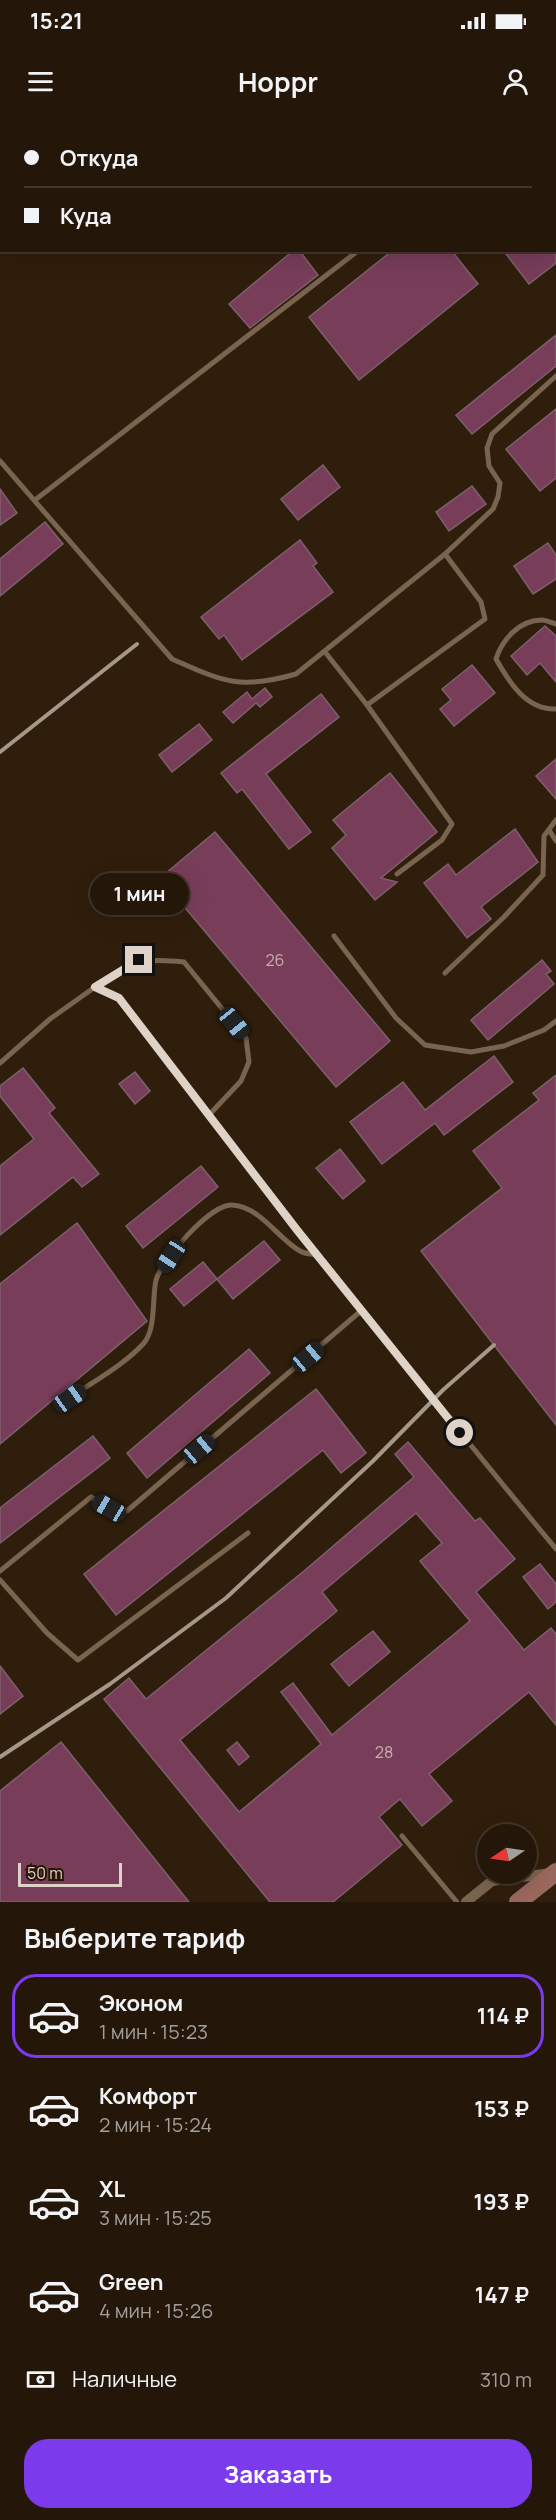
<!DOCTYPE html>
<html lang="ru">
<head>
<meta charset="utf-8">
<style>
  body { margin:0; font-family:Manrope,sans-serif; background:#302317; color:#f1f3f6; height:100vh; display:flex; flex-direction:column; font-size:22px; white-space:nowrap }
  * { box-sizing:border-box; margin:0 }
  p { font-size:20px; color:#a39f9c }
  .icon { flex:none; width:33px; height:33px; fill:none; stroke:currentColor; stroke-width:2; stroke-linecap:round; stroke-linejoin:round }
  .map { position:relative; height:1782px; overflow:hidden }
  .details { display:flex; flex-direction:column; background:#241609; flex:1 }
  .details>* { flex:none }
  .guide { position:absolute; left:0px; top:0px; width:556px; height:132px; box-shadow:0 6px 24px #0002,0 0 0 2px #41352a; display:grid; align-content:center; height:132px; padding:0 24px; background:#241609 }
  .needle { width:39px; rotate:257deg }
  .fabs { position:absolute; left:477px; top:1704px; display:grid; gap:12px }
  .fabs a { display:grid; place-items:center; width:60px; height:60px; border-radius:50%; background:#241609; box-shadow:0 6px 24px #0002,0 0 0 2px #41352a; font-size:30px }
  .scale { position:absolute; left:18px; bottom:15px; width:104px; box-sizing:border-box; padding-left:6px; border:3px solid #dfd3c7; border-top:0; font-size:16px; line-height:21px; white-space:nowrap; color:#dfd3c7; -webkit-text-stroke:4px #261503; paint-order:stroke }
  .end { position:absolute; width:27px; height:27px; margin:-14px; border:8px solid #dfd3c7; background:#111; box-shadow:0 0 0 3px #111 }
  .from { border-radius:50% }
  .bubble { position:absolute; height:42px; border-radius:21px; background:#241609; box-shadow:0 6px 24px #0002,0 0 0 2px #41352a; font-size:20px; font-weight:700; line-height:42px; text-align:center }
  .car { position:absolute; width:18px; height:36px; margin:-18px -9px; border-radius:8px; box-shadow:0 0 4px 2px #0007; background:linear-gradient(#222 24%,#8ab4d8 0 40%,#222 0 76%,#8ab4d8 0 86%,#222 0) }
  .guide b { display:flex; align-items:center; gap:21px; height:57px; font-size:22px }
  .guide b+b { border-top:2px solid #41352a }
  .guide i { width:15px; height:15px; background:#f1f3f6 }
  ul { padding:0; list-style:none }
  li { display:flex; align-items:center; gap:18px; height:84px; margin:0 12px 9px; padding:0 12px; border:3px solid transparent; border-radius:24px }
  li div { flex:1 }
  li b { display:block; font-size:22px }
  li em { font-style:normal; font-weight:700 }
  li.current { border-color:#7c3aed }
  li>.icon { width:54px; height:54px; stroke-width:1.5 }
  h2 { padding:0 24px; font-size:27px; line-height:72px }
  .pay { display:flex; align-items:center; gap:15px; height:66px; padding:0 24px; font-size:22px }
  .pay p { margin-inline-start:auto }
  .cta { display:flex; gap:12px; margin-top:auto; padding:12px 24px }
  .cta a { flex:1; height:69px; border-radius:24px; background:#7c3aed; color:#fff; font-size:24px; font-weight:700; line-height:69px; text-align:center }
  .status { display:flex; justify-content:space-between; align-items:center; height:42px; padding:0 30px; background:#241609; direction:ltr }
  .status svg { height:16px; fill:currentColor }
  header { display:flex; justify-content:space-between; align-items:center; height:78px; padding:0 24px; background:#241609; font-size:27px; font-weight:700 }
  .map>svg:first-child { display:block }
  .building { fill:#783d59; stroke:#7d606c; stroke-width:1.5; fill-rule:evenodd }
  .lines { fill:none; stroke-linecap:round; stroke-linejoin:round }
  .lane { stroke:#79644f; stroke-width:5 }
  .street { stroke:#79644f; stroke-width:10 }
  .primary { stroke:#9b685d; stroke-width:18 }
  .rail { stroke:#a59789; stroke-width:4 }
  .route { stroke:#dfd3c7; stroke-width:8 }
  .labels { text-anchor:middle; stroke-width:6; stroke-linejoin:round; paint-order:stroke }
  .number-label { font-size:16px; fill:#c5aeac }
</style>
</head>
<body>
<div class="status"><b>15:21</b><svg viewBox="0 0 49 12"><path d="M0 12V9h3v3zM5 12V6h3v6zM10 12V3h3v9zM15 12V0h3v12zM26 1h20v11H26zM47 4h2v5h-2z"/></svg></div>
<header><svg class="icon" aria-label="menu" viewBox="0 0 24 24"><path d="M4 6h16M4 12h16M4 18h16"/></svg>Hoppr<svg class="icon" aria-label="person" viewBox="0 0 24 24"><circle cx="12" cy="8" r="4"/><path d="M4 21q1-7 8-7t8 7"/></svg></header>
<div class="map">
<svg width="556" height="1782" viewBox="0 0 556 1782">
  <rect width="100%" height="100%" fill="#301e0c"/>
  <g class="building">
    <polygon points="294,130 299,130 318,155 250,208 229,184"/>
    <polygon points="393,130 451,130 478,164 359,260 309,197"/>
    <polygon points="503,130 556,130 556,143 529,164"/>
    <polygon points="556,215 556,246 472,314 456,295"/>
    <polygon points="556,289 556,358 540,371 506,329"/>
    <polygon points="323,345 340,367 298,400 281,379"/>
    <polygon points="472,366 486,384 449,411 436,392"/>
    <polygon points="0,369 17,393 0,405"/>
    <polygon points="45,402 63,424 0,476 0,439"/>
    <polygon points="300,420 317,443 313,446 333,472 242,540 224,515 219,519 201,497"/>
    <polygon points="548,423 556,435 556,459 533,474 514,446"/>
    <polygon points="545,506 556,516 556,562 540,543 527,555 511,536"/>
    <polygon points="472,545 495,573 454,606 440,589 451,580 442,569"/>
    <polygon points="265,568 272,577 260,587 256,583 233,603 223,592 247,572 252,579"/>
    <polygon points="321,574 339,597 266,654 311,712 289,729 242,669 237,673 221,653"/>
    <polygon points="199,604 212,620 172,652 159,635"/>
    <polygon points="556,639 556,679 536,656"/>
    <polygon points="390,653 437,712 381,758 397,762 375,780 332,728 346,715 333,700"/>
    <polygon points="515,709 538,742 481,787 491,799 467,818 424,763 448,744 456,755"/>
    <polygon points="215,712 390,921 336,967 160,758"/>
    <polygon points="542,840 551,851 546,854 554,864 488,920 471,900"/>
    <polygon points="494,936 513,962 444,1015 435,1003 382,1044 350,1002 403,962 425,990"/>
    <polygon points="23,948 55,988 49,993 99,1054 82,1067 73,1057 0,1115 0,1046 34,1019 0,976 0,966"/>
    <polygon points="135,952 150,971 135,984 119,964"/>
    <polygon points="556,955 556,1305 421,1131 502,1068 473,1031 539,980 533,973"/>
    <polygon points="340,1029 365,1061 343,1079 316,1048"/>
    <polygon points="201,1046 218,1067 143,1128 126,1106"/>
    <polygon points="77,1103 147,1201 0,1324 0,1164"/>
    <polygon points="264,1121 280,1140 233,1179 217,1159"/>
    <polygon points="203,1142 217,1159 184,1186 170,1169"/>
    <polygon points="249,1229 270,1253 147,1358 127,1333"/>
    <polygon points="316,1269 366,1333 341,1353 323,1330 116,1495 84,1454"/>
    <polygon points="93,1316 110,1338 0,1423 0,1388"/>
    <path d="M408,1322l67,79 5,-3 35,41 -39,33 48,58 27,-22 5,6v91l-27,-33 -100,82 23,27 -30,25 -22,-27 -21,18 23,28 -69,57h-63l-166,-203 25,-21 17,21 158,-128 110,-94 -19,-23zM416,1393l26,30 -22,18 50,60 -138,114 -39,-52 -12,9 40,52 -82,68 -59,-72 157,-129 -15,-19z"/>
    <polygon points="540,1444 556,1464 556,1482 548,1489 523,1457"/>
    <polygon points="373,1511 390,1532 349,1566 331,1544"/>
    <polygon points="0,1546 23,1576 0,1594"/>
    <polygon points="61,1622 189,1782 0,1782 0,1671"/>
    <polygon points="237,1622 249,1637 239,1645 227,1630"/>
  </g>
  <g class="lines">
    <g class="lane">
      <polyline points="156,0 157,2"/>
      <polyline points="271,0 272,2"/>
      <polyline points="555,31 556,30"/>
      <path d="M0,341l172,198c52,23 68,31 124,15l149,-120 48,-45 5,-12 2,-14 -11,-17 -2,-18 5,-14 64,-58"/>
      <polyline points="35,380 359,130"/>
      <path d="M556,504c-4,-1 -10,-4 -14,-4 -23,0 -40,20 -46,39 13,23 30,51 60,50"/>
      <polyline points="325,532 367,585 452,704 442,720 397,754"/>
      <polyline points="367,585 485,499 481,482 445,434"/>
      <polyline points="549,710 556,721"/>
      <polyline points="334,816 396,898 425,925 471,932 504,926 544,910 556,901"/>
      <polyline points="445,853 504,797 543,755 544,716 556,700"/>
      <path d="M95,867c38,-25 43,-30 89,-25l62,76 3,24 -8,19 -32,34"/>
      <path d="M0,943l50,-44 45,-32 24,10c142,187 287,371 437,552"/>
      <path d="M70,1278c24,-17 54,-33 74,-55 12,-14 8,-45 12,-63 6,-20 54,-76 76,-75 29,2 45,33 68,46 5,3 12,3 18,4"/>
      <polyline points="0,1451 91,1377 109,1388 127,1391 362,1190"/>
      <polyline points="0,1460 47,1513 78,1540 248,1413"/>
      <polyline points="402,1716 457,1782"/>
    </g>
    <polyline class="street" points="466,1782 492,1761 551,1753"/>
    <polyline class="primary" points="518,1782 556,1752"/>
    <g class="rail">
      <polyline points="0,632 137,524"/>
      <polyline points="0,1637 110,1564 226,1478 373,1341 443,1270 494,1225"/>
    </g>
  </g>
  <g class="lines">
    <polyline class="route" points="139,840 95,867 119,878 297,1110 460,1313"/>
  </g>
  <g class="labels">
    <g class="number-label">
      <text x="275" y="846">26</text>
      <text x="384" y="1638">28</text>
    </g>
  </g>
</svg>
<div class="fabs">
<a><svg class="needle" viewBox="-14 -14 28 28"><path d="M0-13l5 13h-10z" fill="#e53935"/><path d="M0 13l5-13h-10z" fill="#a39f9c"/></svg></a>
</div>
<div class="scale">50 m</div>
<i class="end from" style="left:460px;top:1313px"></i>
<i class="end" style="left:139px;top:840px"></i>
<div class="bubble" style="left:90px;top:753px;width:99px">1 мин</div>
<i class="car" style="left:234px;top:903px;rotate:141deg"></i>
<i class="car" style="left:171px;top:1136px;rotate:213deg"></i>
<i class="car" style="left:308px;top:1237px;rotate:50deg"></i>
<i class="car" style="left:70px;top:1278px;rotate:55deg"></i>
<i class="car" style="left:199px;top:1329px;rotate:50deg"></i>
<i class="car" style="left:109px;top:1388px;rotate:300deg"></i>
<div class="guide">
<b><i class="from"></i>Откуда</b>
<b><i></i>Куда</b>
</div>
</div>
<section class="details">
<h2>Выберите тариф</h2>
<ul>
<li class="current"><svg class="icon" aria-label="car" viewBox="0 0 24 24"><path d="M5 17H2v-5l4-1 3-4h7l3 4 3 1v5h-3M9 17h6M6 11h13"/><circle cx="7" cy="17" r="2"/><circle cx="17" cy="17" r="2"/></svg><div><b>Эконом</b><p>1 мин · 15:23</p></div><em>114 ₽</em></li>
<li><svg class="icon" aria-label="car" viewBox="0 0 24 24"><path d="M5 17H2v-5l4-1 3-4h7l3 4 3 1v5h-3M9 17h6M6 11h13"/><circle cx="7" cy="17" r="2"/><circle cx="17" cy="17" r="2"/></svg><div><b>Комфорт</b><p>2 мин · 15:24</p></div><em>153 ₽</em></li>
<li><svg class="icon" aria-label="car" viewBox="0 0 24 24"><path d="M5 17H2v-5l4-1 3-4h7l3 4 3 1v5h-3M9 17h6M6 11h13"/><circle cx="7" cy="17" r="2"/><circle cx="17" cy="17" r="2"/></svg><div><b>XL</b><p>3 мин · 15:25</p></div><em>193 ₽</em></li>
<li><svg class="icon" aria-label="car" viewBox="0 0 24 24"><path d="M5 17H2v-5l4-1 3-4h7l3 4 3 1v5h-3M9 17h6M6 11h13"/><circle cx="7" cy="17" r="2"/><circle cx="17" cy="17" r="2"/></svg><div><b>Green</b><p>4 мин · 15:26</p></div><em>147 ₽</em></li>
</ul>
<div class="pay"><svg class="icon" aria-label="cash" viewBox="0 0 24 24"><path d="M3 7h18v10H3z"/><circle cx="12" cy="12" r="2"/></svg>Наличные<p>310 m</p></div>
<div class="cta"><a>Заказать</a></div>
</section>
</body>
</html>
